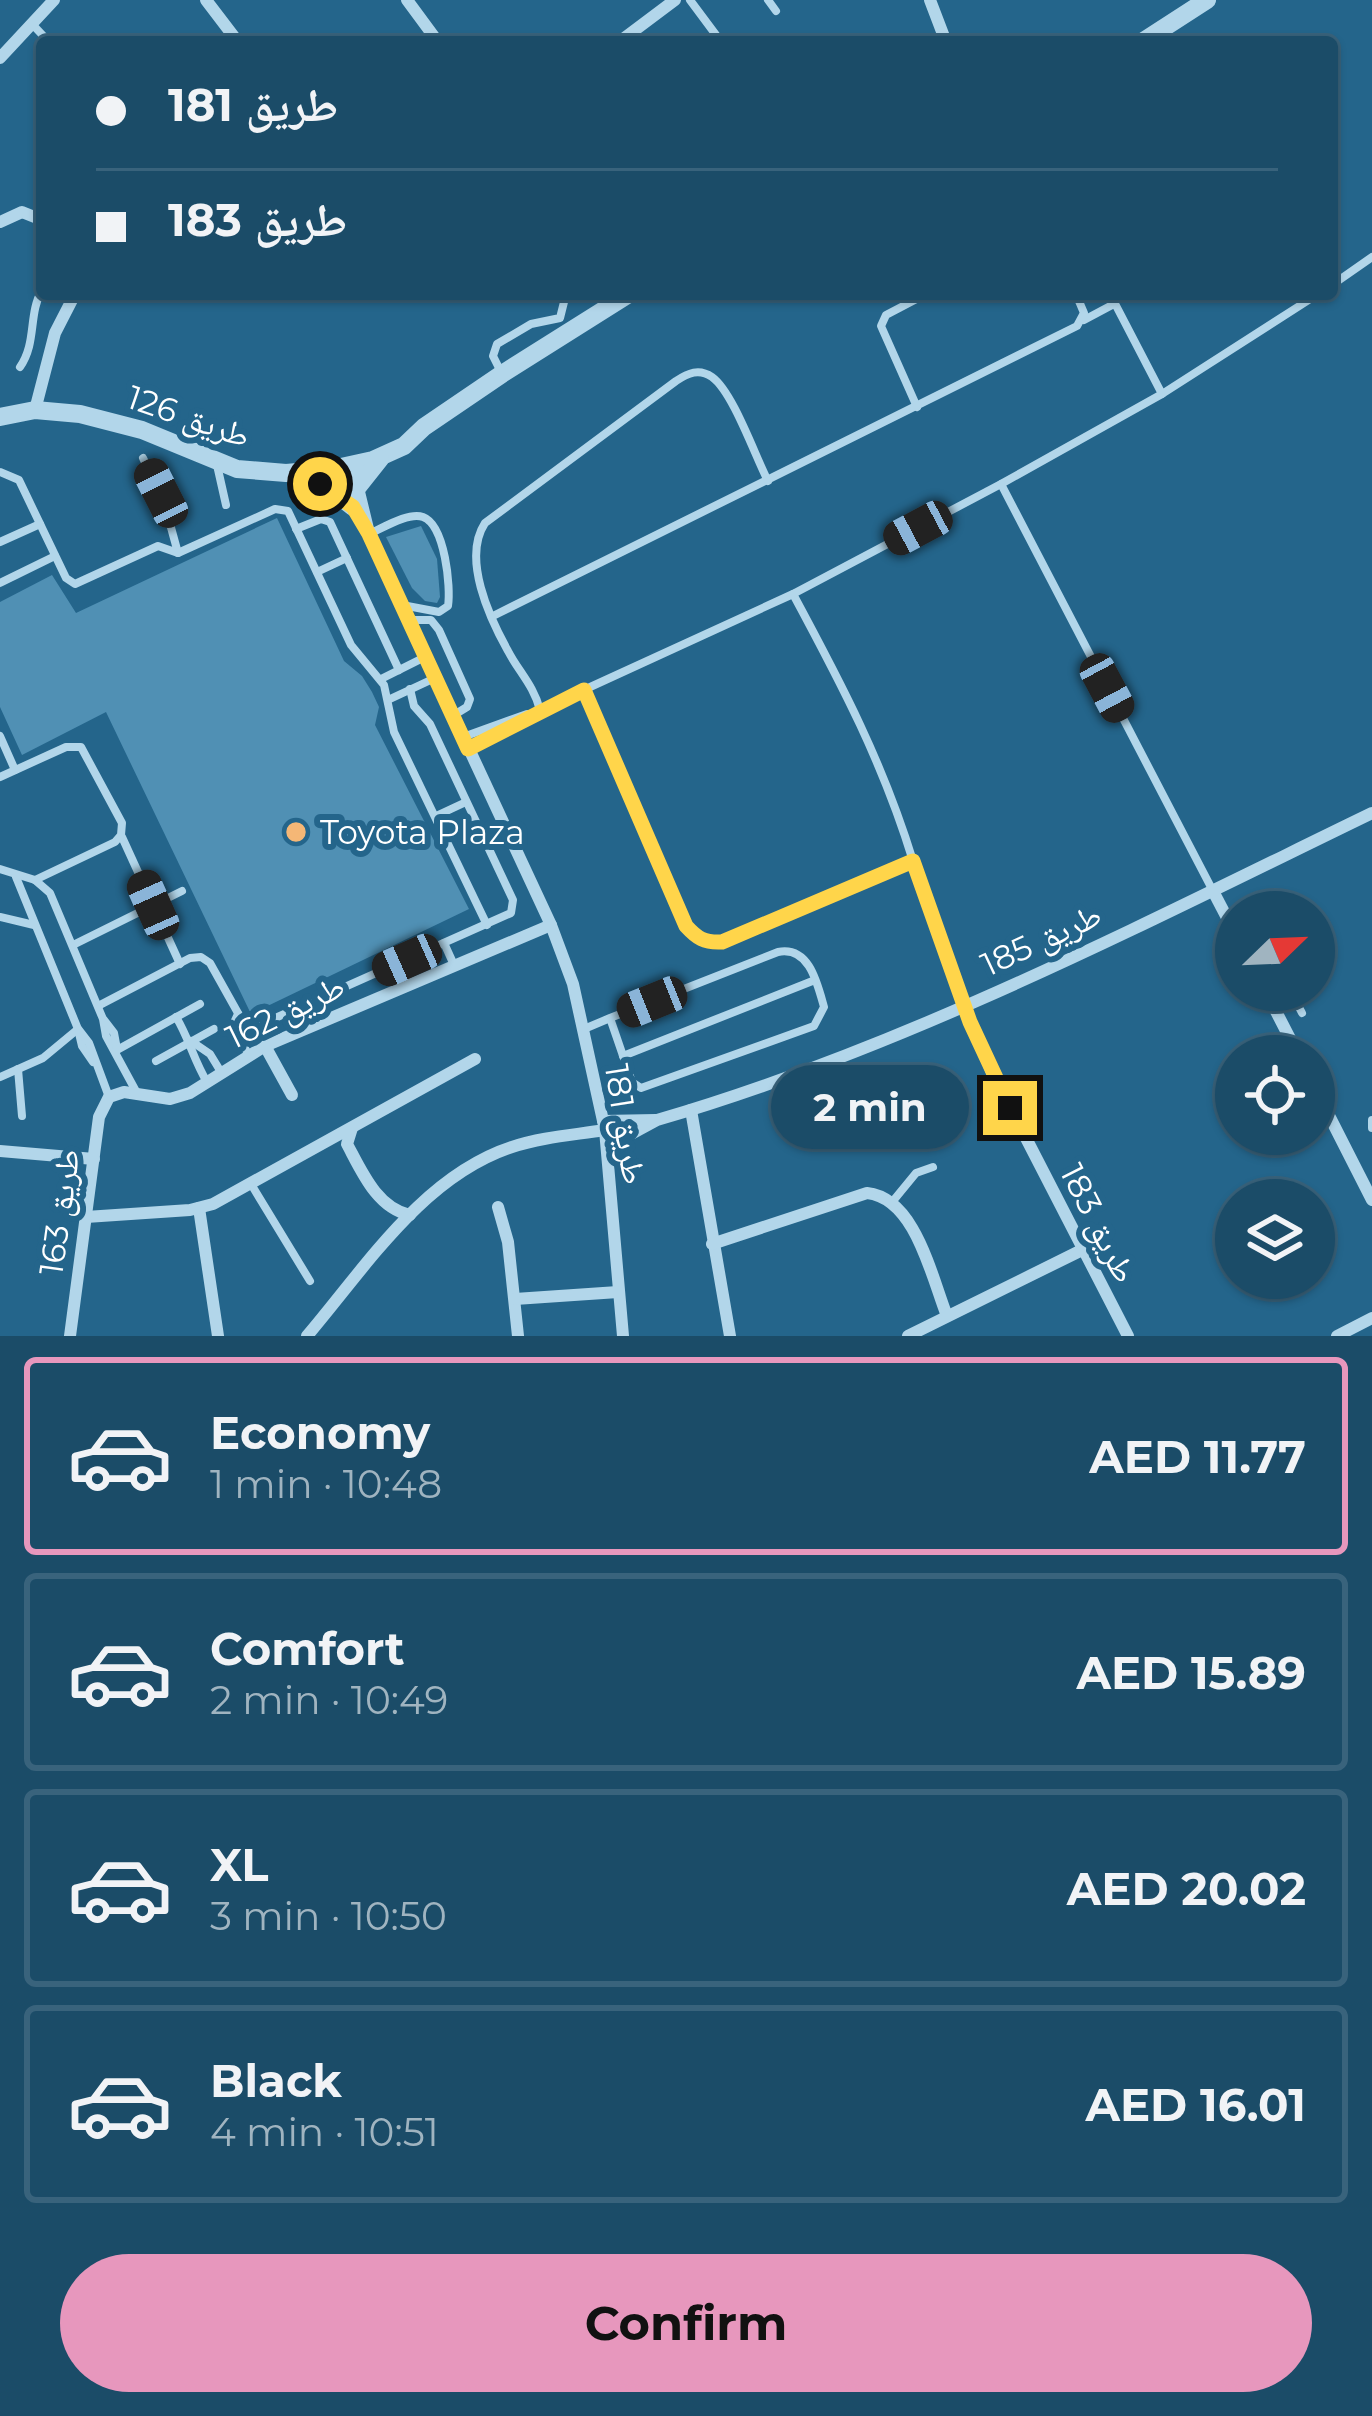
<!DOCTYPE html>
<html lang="en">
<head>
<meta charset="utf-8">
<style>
  body { margin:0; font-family:Montserrat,"Noto Naskh Arabic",sans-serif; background:#24536e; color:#f1f3f6; height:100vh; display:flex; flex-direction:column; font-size:45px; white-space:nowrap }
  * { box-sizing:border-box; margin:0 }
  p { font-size:39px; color:#a0b4c0 }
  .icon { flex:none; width:66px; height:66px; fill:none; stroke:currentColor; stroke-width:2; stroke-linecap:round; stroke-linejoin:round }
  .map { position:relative; height:1336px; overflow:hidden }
  .side { display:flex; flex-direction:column; background:#1b4c68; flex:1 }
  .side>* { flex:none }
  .hud { position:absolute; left:36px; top:36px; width:1302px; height:264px; border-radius:12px; box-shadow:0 3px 9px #0004,0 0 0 3px #39637c; display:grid; align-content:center; height:264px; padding:0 60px; background:#1b4c68 }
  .needle { width:78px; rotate:67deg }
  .buttons { position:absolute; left:1215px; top:891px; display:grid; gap:24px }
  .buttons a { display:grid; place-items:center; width:120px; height:120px; border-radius:50%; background:#1b4c68; box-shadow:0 3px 9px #0004,0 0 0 3px #39637c; font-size:60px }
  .end { position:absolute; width:54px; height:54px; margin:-27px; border:15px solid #ffd54a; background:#111; box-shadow:0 0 0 6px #111 }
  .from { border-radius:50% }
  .bubble { position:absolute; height:84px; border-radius:42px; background:#1b4c68; box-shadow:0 3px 9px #0004,0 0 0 3px #39637c; font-size:39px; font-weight:700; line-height:84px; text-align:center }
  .car { position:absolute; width:36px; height:72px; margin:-36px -18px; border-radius:15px; box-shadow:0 0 9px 3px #0007; background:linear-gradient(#222 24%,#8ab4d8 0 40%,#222 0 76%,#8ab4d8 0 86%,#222 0) }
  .hud b { display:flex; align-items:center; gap:42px; height:114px; font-size:45px }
  .hud b+b { border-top:3px solid #39637c }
  .hud i { width:30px; height:30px; background:#f1f3f6 }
  ul { padding:21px 0 0; list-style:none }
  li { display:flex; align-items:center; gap:36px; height:198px; margin:0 24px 18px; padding:0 36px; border:6px solid #39637c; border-radius:12px }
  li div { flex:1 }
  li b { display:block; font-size:45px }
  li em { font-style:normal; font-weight:700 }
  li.active { border-color:#e797bd }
  li>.icon { width:108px; height:108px; stroke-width:1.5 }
  .primary-button { display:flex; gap:24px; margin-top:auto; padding:24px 60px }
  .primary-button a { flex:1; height:138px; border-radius:72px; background:#e797bd; color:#111; font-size:48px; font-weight:700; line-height:138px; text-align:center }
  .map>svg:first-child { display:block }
  .building { fill:#5090b4 }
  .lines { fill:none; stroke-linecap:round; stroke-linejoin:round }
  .service { stroke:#b2d6ea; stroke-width:8 }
  .minor { stroke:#b2d6ea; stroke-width:12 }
  .tertiary { stroke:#b2d6ea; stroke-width:18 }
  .route { stroke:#ffd54a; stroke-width:15 }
  .poi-dot { fill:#f5b776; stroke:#24658b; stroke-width:4.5 }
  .labels { text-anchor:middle; stroke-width:12; stroke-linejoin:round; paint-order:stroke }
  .street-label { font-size:33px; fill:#fff; stroke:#24658b }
  .poi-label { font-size:33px; fill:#fff; stroke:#24658b; text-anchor:start }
</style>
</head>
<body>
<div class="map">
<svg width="1372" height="1336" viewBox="0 0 1372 1336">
  <rect width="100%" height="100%" fill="#24658b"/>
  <g class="building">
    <polygon points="277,518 344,661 362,676 372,692 379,707 375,725 469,909 251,1014 106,712 22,755 0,707 0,602 52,575 76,613"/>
    <polygon points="421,526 437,559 440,597 437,603 425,601 412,588 386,537"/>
  </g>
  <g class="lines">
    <g class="service">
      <polyline points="690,0 719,39"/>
      <polyline points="768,0 776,11"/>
      <polyline points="33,25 49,42"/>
      <polyline points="1332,285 1372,257"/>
      <polyline points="1110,294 1162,394"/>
      <polyline points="1084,320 1114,304"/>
      <path d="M20,367c17,-24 8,-53 22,-77"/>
      <polyline points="500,370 493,356 497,344 531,324 560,318 566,294"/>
      <polyline points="917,407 881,326 886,315 926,294"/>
      <polyline points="143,458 164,502 178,553"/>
      <polyline points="217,465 226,505"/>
      <polyline points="0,472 19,480 66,578 75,584 158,546 178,553 275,509 288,511 351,645 384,685 394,732 487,925"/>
      <polyline points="1001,484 1213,891"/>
      <polyline points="296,529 321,519 330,522 399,670"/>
      <path d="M369,534c14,-6 39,-22 54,-17 22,8 28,70 25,89l-9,6 -37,-7"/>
      <polyline points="0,542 40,524"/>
      <polyline points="317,572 347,558"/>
      <polyline points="0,583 55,556"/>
      <path d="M793,594c49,91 90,169 120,267"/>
      <polyline points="493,616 1077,326 1084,313 1076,294"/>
      <polyline points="409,620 431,620 439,630 470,699 467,707 454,715"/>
      <polyline points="381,679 425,657"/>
      <path d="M584,690l101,235c12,13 19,18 37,17l191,-81 50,144"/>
      <polyline points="390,699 435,678"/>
      <path d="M540,710c-6,-24 -21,-38 -32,-59 -19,-34 -46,-93 -23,-128l191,-142c12,-8 23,-13 36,-4 21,15 43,79 56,104"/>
      <polyline points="0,736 15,770"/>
      <polyline points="463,737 527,714"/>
      <polyline points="469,749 540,710 793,594 1001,484 1162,394 1318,294"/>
      <polyline points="0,777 66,747 81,747 122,823 121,835 115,842 35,880"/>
      <polyline points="436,816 466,802"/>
      <polyline points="122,837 180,964"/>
      <polyline points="0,869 35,880 50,893 103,1019 106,1036 138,1095"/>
      <polyline points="16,877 78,1029 82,1046 93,1062"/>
      <polyline points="0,917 34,925"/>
      <polyline points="444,943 454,965"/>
      <polyline points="73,945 182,891"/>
      <polyline points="1290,990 1302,1013"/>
      <polyline points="98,1006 190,958 201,957 210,963 243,1022 255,1027 511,913 513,900 430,724 414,706 410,689"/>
      <polyline points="238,1014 232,1027 249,1055"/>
      <path d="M176,1017c13,21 18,44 31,65"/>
      <polyline points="104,1020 114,1033 117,1049"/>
      <path d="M584,1029l26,-11 168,-66c31,-6 39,30 46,55l-10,19 -173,62 -9,-6 -22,-64"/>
      <polyline points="79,1030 89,1043 109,1097"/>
      <polyline points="191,1041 210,1054 221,1072"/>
      <polyline points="117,1050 200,1004"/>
      <polyline points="623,1056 815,980"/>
      <polyline points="156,1061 214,1029"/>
      <polyline points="18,1069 22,1116"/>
      <polyline points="0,1077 43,1058 78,1029"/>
      <polyline points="1372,1120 1372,1128"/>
      <polyline points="251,1184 310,1281"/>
      <polyline points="893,1201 916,1173 933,1167"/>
    </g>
    <g class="minor">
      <polyline points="206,0 238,42"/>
      <polyline points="407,0 438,42"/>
      <polyline points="930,0 946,42"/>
      <polyline points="619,42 675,0"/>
      <polyline points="0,58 54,0"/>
      <polyline points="0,222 22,212 42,220"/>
      <polyline points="35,410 55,333 75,294"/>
      <polyline points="352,463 369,533"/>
      <polyline points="341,466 353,507 369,534 551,925 573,984 605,1130 623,1336"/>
      <polyline points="1213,891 1236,935"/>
      <polyline points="1265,990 1299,1056"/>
      <polyline points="963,1005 992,1072 1128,1336"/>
      <polyline points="265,1046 292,1095"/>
      <polyline points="1314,1086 1372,1200"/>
      <polyline points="691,1110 730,1336"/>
      <polyline points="603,1121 656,1120"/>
      <path d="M352,1128l-5,16c15,28 30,64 63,71"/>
      <path d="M606,1138l27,-5 24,-13c245,-71 486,-196 715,-307"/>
      <polyline points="0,1151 94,1159"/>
      <polyline points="498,1207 508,1242 518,1336"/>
      <polyline points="199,1208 218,1336"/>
      <polyline points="86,1217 190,1210 213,1204 475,1059"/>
      <path d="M712,1244l155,-51c48,5 64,82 80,123"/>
      <polyline points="515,1299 618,1292"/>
      <polyline points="70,1336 99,1117 109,1097 124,1092 170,1099 190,1093 265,1046 551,925"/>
      <path d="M307,1336c58,-68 116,-160 205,-189 30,-10 62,-12 93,-17"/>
      <polyline points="908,1336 1082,1250"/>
      <polyline points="1337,1336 1372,1318"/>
    </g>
    <g class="tertiary">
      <polyline points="1142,42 1207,0"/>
      <polyline points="0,417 35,410 80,414 142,430 237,469 286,473 332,469 373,460 404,446 424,427 502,374 629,294"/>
      <polyline points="296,476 329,488 353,507"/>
      <polyline points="357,488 380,459"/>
    </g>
  </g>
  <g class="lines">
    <path class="route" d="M320,484l33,23 16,27 99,215 116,-59 102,236c11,12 18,17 36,16l191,-81 57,161 40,86"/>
  </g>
  <circle class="poi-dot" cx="296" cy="832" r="12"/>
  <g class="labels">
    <g class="street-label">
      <text transform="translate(189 416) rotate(19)" y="12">طريق 126</text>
      <text transform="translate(1041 939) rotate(-25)" y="12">طريق 185</text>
      <text transform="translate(285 1011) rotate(-26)" y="12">طريق 162</text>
      <text transform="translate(626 1124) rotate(81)" y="12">طريق 181</text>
      <text transform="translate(59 1212) rotate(-82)" y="12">طريق 163</text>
      <text transform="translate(1099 1223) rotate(63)" y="12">طريق 183</text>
    </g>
    <g class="poi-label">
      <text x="320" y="844">Toyota Plaza</text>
    </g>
  </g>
</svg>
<div class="buttons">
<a><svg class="needle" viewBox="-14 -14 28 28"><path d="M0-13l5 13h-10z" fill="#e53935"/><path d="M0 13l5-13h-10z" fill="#a0b4c0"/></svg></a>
<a><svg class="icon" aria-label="locate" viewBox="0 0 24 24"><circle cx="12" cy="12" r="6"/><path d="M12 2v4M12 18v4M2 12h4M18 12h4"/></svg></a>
<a><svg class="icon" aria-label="layers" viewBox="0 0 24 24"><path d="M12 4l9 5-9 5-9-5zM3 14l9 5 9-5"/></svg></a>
</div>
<i class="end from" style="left:320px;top:484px"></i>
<i class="end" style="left:1010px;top:1108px"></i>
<div class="bubble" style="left:771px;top:1065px;width:198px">2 min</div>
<i class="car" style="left:161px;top:493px;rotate:333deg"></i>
<i class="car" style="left:918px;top:528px;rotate:242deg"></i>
<i class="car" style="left:1107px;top:688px;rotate:152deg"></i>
<i class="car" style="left:153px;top:905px;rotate:336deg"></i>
<i class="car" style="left:407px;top:960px;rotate:246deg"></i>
<i class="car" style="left:652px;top:1002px;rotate:248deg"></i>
<div class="hud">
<b><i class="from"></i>طريق 181</b>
<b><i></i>طريق 183</b>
</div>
</div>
<section class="side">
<ul>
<li class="active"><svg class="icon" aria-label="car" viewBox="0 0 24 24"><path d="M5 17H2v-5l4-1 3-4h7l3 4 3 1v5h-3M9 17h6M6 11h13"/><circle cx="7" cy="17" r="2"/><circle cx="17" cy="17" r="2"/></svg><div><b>Economy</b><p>1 min · 10:48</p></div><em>AED 11.77</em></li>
<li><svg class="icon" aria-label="car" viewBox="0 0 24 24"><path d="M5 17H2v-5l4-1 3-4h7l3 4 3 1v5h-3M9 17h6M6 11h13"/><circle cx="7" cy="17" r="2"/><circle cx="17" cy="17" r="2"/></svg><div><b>Comfort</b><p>2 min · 10:49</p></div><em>AED 15.89</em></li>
<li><svg class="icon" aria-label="car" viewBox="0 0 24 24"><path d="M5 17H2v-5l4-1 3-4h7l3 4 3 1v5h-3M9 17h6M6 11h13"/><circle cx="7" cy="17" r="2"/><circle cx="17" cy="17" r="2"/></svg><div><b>XL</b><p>3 min · 10:50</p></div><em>AED 20.02</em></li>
<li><svg class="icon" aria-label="car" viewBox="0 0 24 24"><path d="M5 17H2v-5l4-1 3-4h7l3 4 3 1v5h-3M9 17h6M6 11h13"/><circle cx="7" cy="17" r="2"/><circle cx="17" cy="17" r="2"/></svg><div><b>Black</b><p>4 min · 10:51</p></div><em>AED 16.01</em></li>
</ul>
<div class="primary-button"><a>Confirm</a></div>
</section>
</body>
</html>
